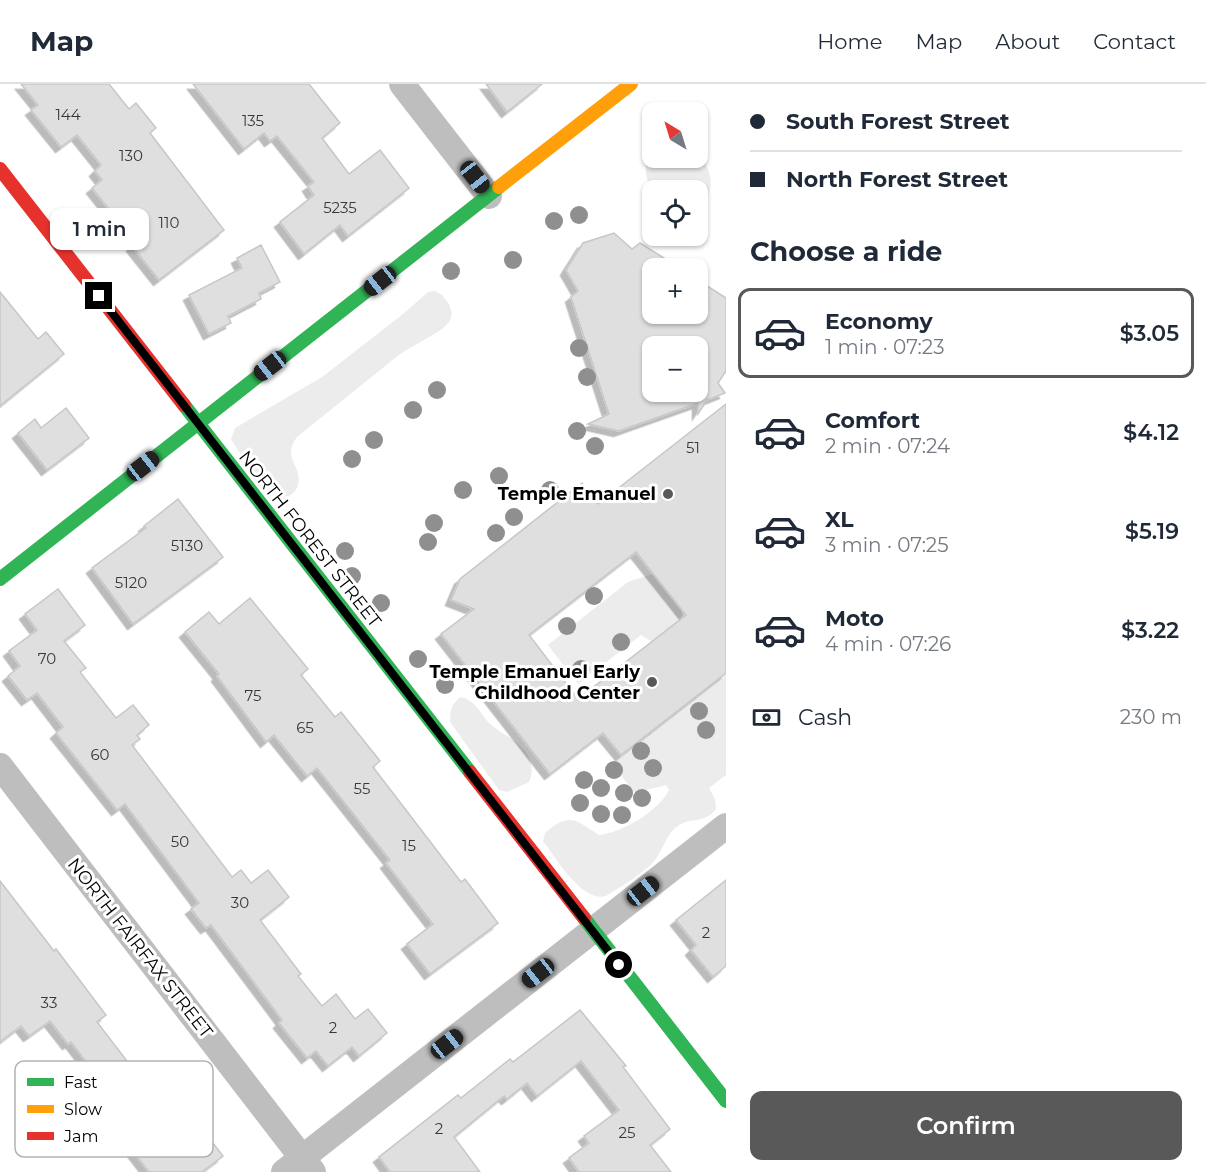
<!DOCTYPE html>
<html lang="en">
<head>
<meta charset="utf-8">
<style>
  body { margin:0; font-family:Montserrat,sans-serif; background:#f6f6f7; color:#1f2937; height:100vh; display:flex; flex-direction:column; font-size:22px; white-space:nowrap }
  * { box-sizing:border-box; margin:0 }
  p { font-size:20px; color:#747a83 }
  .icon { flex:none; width:33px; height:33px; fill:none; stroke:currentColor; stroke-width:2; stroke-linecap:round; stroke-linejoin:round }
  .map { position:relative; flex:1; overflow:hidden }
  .panel { display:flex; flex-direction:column; background:#fff; width:480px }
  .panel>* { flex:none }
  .top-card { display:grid; align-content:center; height:132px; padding:0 24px; background:#fff }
  .needle { width:39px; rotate:322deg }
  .controls { position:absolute; left:642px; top:18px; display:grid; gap:12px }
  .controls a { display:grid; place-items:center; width:66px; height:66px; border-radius:12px; background:#fff; box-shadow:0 2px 4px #0004; font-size:30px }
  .end { position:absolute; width:27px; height:27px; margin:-14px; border:8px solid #000; background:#fff; box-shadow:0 0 0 3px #fff }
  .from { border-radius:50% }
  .bubble { position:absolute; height:42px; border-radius:12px; background:#fff; box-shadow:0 2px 4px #0004; font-size:20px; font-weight:600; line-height:42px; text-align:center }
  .car { position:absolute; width:18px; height:36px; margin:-18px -9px; border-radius:8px; box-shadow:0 0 4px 2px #0007; background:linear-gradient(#222 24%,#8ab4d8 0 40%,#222 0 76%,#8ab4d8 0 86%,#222 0) }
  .top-card b { display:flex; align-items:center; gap:21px; height:57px; font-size:22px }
  .top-card b+b { border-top:2px solid #e0e1e3 }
  .top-card i { width:15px; height:15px; background:#1f2937 }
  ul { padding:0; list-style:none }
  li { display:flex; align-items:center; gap:18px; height:90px; margin:0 12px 9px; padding:0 12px; border:3px solid transparent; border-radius:12px }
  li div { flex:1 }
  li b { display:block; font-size:22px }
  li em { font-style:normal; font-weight:600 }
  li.active { border-color:#595959 }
  li>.icon { width:54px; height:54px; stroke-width:1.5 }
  h2 { padding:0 24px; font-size:27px; line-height:72px }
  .pay { display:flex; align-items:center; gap:15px; height:66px; padding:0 24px; font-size:22px }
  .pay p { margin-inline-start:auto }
  .primary-button { display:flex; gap:12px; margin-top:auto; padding:12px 24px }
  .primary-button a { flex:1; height:69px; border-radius:12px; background:#595959; color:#fff; font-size:24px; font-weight:600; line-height:69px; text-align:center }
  header { display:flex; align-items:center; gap:36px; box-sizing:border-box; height:84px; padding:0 30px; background:#fff; border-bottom:2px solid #e0e1e3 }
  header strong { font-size:28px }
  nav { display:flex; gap:33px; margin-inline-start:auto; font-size:21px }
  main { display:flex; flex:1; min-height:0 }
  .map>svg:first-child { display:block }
  .green { fill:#ececec }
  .building { fill:#dfdfdf; stroke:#c7c7c7; stroke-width:1.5; fill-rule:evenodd; filter:url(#shadow) }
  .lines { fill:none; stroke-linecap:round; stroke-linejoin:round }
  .street { stroke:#bebebe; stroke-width:26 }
  .fast { stroke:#30b455; stroke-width:14 }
  .slow { stroke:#ff9f0a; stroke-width:14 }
  .jam { stroke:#e5322d; stroke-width:14 }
  .tree { fill:#8f8f8f }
  .route { stroke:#000; stroke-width:8 }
  .poi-dot { fill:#595959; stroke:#fff; stroke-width:2 }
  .labels { text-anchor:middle; stroke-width:6; stroke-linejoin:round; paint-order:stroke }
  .number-label { font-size:15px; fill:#383838 }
  .poi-label { font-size:18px; font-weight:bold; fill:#000; stroke:#fff; text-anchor:end }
  .street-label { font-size:18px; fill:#000; stroke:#fff }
  .key { fill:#fff; stroke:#b2b2b2; stroke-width:1.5 }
  .key-label { font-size:16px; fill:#000 }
</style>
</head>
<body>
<header>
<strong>Map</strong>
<nav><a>Home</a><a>Map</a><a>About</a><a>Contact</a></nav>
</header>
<main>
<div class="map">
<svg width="726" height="1088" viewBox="0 0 726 1088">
  <defs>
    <filter id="shadow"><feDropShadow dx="-5.5" dy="5.5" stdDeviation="0" flood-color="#0004"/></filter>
  </defs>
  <rect width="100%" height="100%" fill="#fff"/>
  <g class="green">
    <path d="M698,69c14,17 20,39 0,53v-16h-46v3c-5,-12 -11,-29 0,-39v4h46z"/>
    <path d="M435,207l7,4 7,9 3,9 -2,8 -9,9 -41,24 -103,83c-16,22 6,28 1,48 -1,4 -5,9 -9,11 -5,1 -15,-1 -19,-3 -8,-5 -32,-43 -39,-54l4,-11 87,-51 81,-63 25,-22z"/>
    <polygon points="652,490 661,492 682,524 682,537 654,559 641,551 578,600 548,561 628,498"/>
    <path d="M726,589v102l-17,13 6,11 1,10c-12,15 -23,8 -37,16 -13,9 -15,23 -24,35 -7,10 -37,29 -49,36 -24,7 -50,-38 -63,-55l2,-8c24,-21 30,-14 54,2 22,-2 60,-24 70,-45l-3,-5 -31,8 -23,-29z"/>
    <path d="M461,613c13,3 19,15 27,25 15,15 38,19 43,42 1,7 1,12 -2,18l-22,10 -8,-2 -49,-68c0,-12 1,-18 11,-25z"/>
  </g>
  <g class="building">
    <polygon points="21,0 109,0 129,25 136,19 156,44 150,49 224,146 159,196 132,162 136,159 92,104 102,96 95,87 101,81 77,51 61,63 31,26 38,21"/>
    <polygon points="193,0 309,0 340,39 322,54 349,90 380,66 409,104 348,152 340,141 304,170 280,138 314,111 308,102 314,98 277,52 270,57 264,49 244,65"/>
    <polygon points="486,0 542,0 507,28"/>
    <path d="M614,149l18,16 8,-6 40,25h-28v46h46v-34l28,18v73l-8,12 7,10 -18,7 -9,14v-11l-79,28 -31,-7 21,-10 -38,-117 7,-6 -12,-21 17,-27zM652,262h46v46h-46z"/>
    <polygon points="261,161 280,198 259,209 261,215 228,232 231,239 209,250 189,211 242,184 237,174"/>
    <polygon points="0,208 38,255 46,248 64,270 0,322"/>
    <path d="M726,320v269l-105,82 -18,-22 -53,41 -109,-140 33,-25 -23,-9 9,-21 122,-96 16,21zM636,468l50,63 -108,84 -49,-64z"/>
    <polygon points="66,324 89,354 47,386 18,349 35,335 41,344"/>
    <polygon points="178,415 223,473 133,540 92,484 146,444 144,442"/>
    <polygon points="58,505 85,541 64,557 86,584 80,588 116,634 133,621 149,641 137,651 140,655 132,661 232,793 241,786 251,799 268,786 289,813 260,836 301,890 298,892 322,922 336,910 355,935 368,925 387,949 359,972 352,963 328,982 316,967 307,974 279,939 282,936 211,841 206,844 191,825 199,819 125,720 117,726 56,649 63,643 37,609 27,616 8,592 20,582 9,567 37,546 25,530"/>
    <polygon points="250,514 308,585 301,591 335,633 341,628 380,677 373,683 461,798 465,795 498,839 430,890 407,860 433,840 386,779 390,776 317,684 307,692 274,651 266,658 217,592 219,590 185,548 209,528 219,540"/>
    <polygon points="726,796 726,882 713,893 691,866 696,861 676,836"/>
    <polygon points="0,797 54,867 56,865 106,931 97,938 140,994 152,985 180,1022 183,1020 223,1072 202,1088 149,1088 129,1062 143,1052 71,958 68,960 50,937 29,952 21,942 0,958"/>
    <polygon points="580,926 626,982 623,983 670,1045 650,1061 671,1088 579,1088 569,1074 589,1059 584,1052 619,1026 581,977 537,1012 527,999 507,1015 504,1012 454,1053 480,1088 390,1088 379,1073 458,1011 461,1014 510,975 513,978"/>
  </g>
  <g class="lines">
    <g class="street">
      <polyline points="402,0 489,112"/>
      <polyline points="0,682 313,1088"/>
      <polyline points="284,1088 726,742"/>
    </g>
    <g class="fast">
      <polyline points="184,321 470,688"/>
      <polyline points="0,495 499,103"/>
      <polyline points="584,834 726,1017"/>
    </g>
    <polyline class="slow" points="499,103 631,0"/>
    <g class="jam">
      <polyline points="0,85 184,321"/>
      <polyline points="470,688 584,834"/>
    </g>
  </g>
  <g class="tree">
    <circle cx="579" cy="131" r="9"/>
    <circle cx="554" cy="137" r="9"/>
    <circle cx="513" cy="176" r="9"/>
    <circle cx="451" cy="187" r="9"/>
    <circle cx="579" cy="264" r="9"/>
    <circle cx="587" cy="293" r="9"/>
    <circle cx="437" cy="306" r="9"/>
    <circle cx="413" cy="326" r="9"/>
    <circle cx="577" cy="347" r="9"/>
    <circle cx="374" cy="356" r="9"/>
    <circle cx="595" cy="362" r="9"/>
    <circle cx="352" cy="375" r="9"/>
    <circle cx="499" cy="392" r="9"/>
    <circle cx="463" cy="406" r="9"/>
    <circle cx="550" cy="406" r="9"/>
    <circle cx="514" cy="433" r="9"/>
    <circle cx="434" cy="439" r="9"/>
    <circle cx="496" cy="449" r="9"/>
    <circle cx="428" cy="458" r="9"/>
    <circle cx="345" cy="467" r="9"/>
    <circle cx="352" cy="492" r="9"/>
    <circle cx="594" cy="512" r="9"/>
    <circle cx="381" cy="519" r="9"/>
    <circle cx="567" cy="542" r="9"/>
    <circle cx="621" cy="558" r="9"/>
    <circle cx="418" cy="575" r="9"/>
    <circle cx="581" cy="585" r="9"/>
    <circle cx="445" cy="601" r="9"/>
    <circle cx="699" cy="627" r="9"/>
    <circle cx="706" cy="646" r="9"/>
    <circle cx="641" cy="667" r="9"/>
    <circle cx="653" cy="684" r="9"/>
    <circle cx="614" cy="686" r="9"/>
    <circle cx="584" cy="696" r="9"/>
    <circle cx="601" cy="704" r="9"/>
    <circle cx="624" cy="709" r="9"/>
    <circle cx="642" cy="714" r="9"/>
    <circle cx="580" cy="719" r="9"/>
    <circle cx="601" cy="730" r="9"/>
    <circle cx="622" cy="731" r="9"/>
  </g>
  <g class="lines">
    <polyline class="route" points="99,212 619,881"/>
  </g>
  <g class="poi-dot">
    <circle cx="668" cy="410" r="6"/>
    <circle cx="652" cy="598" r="6"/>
  </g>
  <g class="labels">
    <g class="number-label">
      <text x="68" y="36">144</text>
      <text x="253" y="42">135</text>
      <text x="131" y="77">130</text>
      <text x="340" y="129">5235</text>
      <text x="169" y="144">110</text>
      <text x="693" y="369">51</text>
      <text x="187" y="467">5130</text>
      <text x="131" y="504">5120</text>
      <text x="47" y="580">70</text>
      <text x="253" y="617">75</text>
      <text x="305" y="649">65</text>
      <text x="100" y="676">60</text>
      <text x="362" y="710">55</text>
      <text x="180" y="763">50</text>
      <text x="409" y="767">15</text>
      <text x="240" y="824">30</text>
      <text x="706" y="854">2</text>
      <text x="49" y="924">33</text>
      <text x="333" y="949">2</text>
      <text x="439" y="1050">2</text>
      <text x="627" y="1054">25</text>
    </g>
    <g class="poi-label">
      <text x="656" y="416">Temple Emanuel</text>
      <text x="640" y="594">Temple Emanuel Early<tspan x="640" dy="21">Childhood Center</tspan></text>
    </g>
    <g class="street-label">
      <text transform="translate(310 455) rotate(52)" y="6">NORTH FOREST STREET</text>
      <text transform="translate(140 864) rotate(52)" y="6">NORTH FAIRFAX STREET</text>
    </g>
  </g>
  <rect x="15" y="977" width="198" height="96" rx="9" class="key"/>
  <rect x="27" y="994" width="27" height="8" fill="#30b455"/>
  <rect x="27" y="1021" width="27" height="8" fill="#ff9f0a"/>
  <rect x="27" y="1048" width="27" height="8" fill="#e5322d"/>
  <g class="key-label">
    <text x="64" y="1004">Fast</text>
    <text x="64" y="1031">Slow</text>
    <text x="64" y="1058">Jam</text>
  </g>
</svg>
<div class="controls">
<a><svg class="needle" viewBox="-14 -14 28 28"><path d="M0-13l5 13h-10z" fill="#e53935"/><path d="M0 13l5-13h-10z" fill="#747a83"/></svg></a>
<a><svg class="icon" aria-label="locate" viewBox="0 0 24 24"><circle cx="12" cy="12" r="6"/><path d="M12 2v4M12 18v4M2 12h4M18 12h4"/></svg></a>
<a>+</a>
<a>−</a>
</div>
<i class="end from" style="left:619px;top:881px"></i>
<i class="end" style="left:99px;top:212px"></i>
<div class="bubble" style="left:50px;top:124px;width:99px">1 min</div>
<i class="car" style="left:475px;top:93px;rotate:142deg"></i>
<i class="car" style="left:380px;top:197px;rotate:232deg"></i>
<i class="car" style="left:270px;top:282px;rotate:232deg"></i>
<i class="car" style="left:143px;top:382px;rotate:52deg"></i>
<i class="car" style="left:643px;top:807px;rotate:52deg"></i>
<i class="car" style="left:538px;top:889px;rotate:232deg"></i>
<i class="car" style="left:447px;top:960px;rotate:52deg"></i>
</div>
<section class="panel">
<div class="top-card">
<b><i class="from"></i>South Forest Street</b>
<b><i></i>North Forest Street</b>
</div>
<h2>Choose a ride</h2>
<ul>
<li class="active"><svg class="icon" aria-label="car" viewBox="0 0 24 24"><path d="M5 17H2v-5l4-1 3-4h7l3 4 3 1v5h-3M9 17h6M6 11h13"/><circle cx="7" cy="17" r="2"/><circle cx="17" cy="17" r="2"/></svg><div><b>Economy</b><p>1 min · 07:23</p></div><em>$3.05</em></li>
<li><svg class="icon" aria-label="car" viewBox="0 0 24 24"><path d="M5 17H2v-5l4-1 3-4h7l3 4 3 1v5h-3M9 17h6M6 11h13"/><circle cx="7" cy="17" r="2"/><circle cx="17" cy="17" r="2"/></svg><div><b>Comfort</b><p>2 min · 07:24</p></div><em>$4.12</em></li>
<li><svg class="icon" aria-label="car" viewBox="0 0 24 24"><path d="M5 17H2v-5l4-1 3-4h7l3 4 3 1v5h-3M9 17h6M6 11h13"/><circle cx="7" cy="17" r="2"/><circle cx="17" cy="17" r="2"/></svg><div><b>XL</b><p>3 min · 07:25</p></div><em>$5.19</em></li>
<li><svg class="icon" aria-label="car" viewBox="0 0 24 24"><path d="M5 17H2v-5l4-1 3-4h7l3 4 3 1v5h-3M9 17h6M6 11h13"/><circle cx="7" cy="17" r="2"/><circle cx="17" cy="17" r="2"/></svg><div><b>Moto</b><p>4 min · 07:26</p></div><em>$3.22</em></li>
</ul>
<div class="pay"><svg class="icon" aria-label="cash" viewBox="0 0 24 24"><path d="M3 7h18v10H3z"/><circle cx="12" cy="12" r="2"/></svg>Cash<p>230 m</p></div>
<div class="primary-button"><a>Confirm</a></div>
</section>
</main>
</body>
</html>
